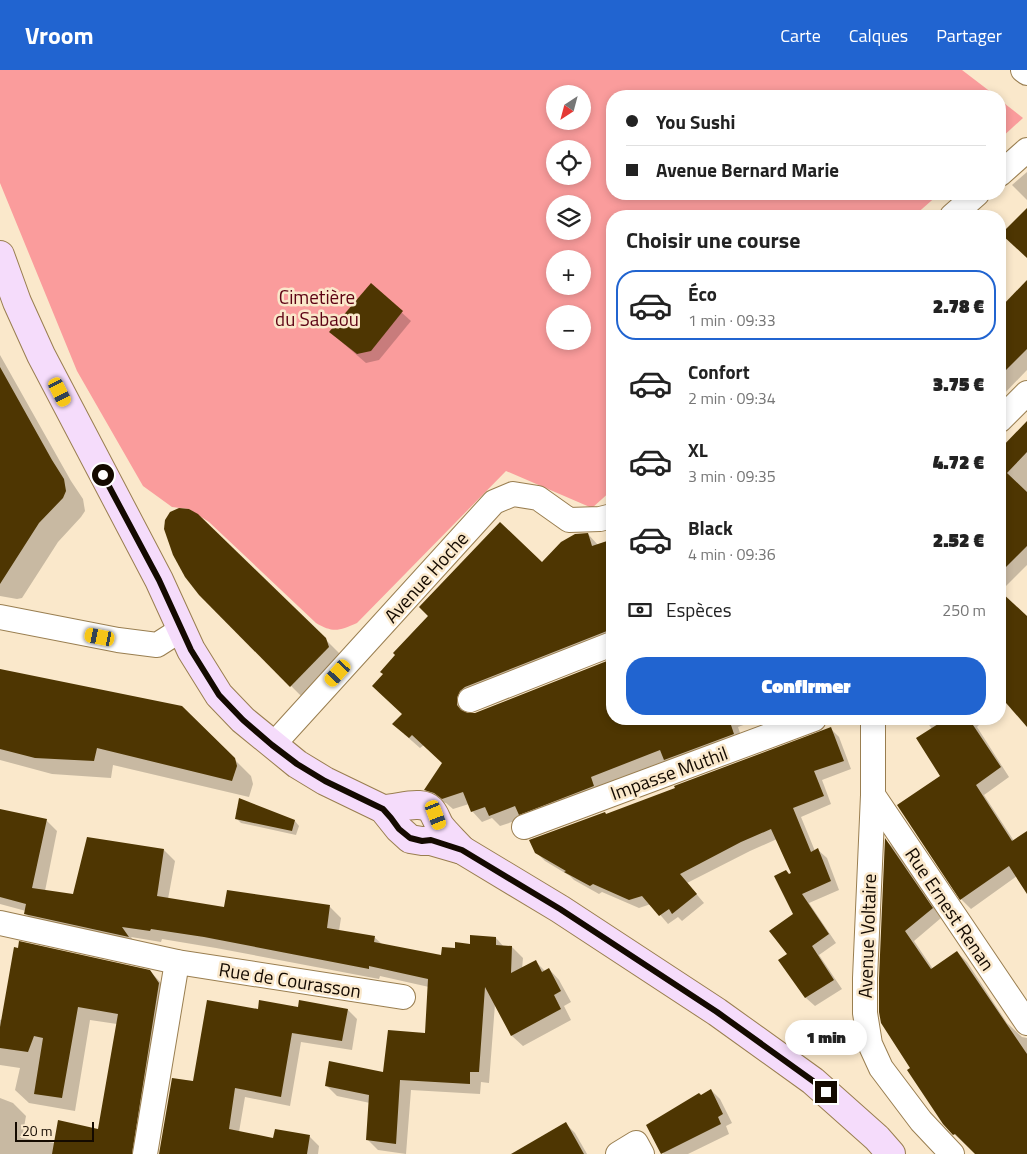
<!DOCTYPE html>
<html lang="fr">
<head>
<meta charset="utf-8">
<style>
  body { margin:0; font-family:"Titillium Web",sans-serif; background:#f2f2f2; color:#222; height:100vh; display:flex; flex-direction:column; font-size:19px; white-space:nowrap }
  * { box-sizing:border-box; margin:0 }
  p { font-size:16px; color:#767676 }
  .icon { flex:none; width:28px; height:28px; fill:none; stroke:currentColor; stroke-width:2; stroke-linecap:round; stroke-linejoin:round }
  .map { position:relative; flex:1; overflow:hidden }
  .details { position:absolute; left:606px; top:140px; width:400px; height:515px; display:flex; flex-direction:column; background:#fff; border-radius:20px; box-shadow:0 2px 8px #0003 }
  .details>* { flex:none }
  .hud { position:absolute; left:606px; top:20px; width:400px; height:110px; border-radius:20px; box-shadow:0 2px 8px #0003; display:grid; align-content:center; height:110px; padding:0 20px; background:#fff }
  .needle { width:32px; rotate:216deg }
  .buttons { position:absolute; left:546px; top:15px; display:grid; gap:10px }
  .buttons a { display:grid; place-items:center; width:45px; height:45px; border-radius:50%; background:#fff; box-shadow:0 2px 8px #0003; font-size:25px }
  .scale { position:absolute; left:15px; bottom:12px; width:79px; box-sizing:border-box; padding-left:5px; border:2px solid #140a00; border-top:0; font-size:14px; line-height:18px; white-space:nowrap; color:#140a00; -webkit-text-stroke:4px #fae8cb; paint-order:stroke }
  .end { position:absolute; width:22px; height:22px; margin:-11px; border:6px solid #140a00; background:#fff; box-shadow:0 0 0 2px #fff }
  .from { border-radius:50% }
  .bubble { position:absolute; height:35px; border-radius:18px; background:#fff; box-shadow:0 2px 8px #0003; font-size:16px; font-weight:800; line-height:35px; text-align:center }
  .car { position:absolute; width:15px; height:30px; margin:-15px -8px; border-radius:6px; box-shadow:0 0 4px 1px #0007; background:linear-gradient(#f5c518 24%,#345 0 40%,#f5c518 0 76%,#345 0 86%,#f5c518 0) }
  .hud b { display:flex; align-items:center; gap:18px; height:48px; font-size:19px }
  .hud b+b { border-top:1px solid #e0e0e0 }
  .hud i { width:12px; height:12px; background:#222 }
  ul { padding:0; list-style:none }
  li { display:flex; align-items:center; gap:15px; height:70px; margin:0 10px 8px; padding:0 10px; border:2px solid transparent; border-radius:20px }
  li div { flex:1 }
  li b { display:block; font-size:19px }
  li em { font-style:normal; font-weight:800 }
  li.selected { border-color:#2164d0 }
  li>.icon { width:45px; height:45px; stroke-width:1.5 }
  h2 { padding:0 20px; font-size:22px; line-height:60px }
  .pay { display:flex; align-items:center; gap:12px; height:55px; padding:0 20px; font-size:19px }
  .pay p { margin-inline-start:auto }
  .button { display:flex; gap:10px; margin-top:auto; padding:10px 20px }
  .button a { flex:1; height:58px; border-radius:20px; background:#2164d0; color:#fff; font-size:20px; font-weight:800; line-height:58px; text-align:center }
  header { display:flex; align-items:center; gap:30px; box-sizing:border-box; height:70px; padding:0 25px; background:#2164d0; color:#fff }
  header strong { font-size:24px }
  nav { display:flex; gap:28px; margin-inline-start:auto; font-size:18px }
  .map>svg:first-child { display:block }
  .green { fill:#fa9c9c; fill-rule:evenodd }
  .shadow { fill:#0003 }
  .building { fill:#4e3602 }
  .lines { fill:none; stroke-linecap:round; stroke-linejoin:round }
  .street-casing { stroke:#997e50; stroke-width:26 }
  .secondary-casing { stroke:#997e50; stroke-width:30 }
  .street { stroke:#fff; stroke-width:24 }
  .secondary { stroke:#f5dcfb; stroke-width:28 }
  .route { stroke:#140a00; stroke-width:6 }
  .labels { text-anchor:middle; stroke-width:5; stroke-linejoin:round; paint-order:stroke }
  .park-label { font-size:19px; fill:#5c0213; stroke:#fae8cb }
  .street-label { font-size:19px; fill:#140a00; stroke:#fae8cb }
</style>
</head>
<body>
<header>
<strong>Vroom</strong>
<nav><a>Carte</a><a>Calques</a><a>Partager</a></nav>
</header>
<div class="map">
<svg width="1027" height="1084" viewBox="0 0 1027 1084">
  <rect width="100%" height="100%" fill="#fae8cb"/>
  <g class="green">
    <path d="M0,0h962l34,26h-384v98h327l-25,22h-302v274l-20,18 -86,-37 -149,152c-18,8 -24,10 -41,0l-107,-101 -20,-13 -17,-2 -29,-21 -66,-115 -77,-188zM555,24h27v27h-27zM555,79h27v27h-27zM555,134h27v27h-27zM555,189h27v27h-27zM555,244h27v27h-27z"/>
    <polygon points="1000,30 1023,48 1000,69"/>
  </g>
  <g class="shadow">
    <polygon points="1027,102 1027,130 1012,115"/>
    <polygon points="1027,212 1027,300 1000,328 1000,244"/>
    <polygon points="371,215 411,251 379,290 366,293 330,262"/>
    <polygon points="0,285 71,411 83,429 85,441 81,447 58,472 22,528 17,529 0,526"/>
    <polygon points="1027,353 1027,495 1000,522 1000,395"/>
    <polygon points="588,464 598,475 612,470 612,573 466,640 467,644 475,644 612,590 612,649 760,649 738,657 744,675 500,756 492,748 482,752 472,741 469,734 453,739 446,733 436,730 426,720 444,693 424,675 420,678 404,664 543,494"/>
    <polygon points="200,524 325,569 345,589 310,635"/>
    <polygon points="0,601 234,689 251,706 253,714 249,727 113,695 111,708 52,704 0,690"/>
    <polygon points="925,649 985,649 977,657 1009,707 984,725 1014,771 1027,762 1027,821 1017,806 971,839 961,829 942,706 932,659"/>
    <polygon points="831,659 839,667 851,699 822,710 831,734 801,747 815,781 818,780 827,788 839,820 809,833 836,873 819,885 842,919 815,936 806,928 780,891 788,884 794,844 790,805 792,804 777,769 750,781 687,813 704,833 682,851 678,847 668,854 651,834 639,838 602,822 599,824 574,810 570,806 545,791 536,782 606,745"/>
    <polygon points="0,740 46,750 57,761 45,821 74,825 164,780 175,791 168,829 225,839 228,821 330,837 341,848 339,861 374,867 383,875 442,886 456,879 496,868 504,877 512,877 523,888 522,899 536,892 545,901 549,899 559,910 571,932 564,936 571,950 523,976 512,966 495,934 489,1013 481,1012 480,1024 411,1020 406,1084 378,1080 367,1069 370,1033 337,1026 326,1015 384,1004 426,964 429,917 380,906 379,909 216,878 162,869 161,872 131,867 138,877 37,855 26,844 26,841 0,834"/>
    <polygon points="237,749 295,751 299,756 296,765 241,753"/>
    <polygon points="886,771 895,779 941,848 914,871 933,899 957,882 967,892 1007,953 1022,967 1027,968 1027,1084 976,1084 954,1064 912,998"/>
    <polygon points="150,901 163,915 146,1084 0,1084 0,1028 13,1033 26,1046 22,1068 55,1073 99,1061 117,954 90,950 75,1041 29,1033 15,1020 20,998 0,995 0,950"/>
    <polygon points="299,939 348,940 357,949 352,980 301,972 290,1036 245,1027 239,1062 274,1069 276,1060 310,1067 319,1076 318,1084 160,1084 194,1013 259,940"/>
    <polygon points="711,1020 720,1029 732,1053 726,1056 729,1064 688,1084 663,1084 700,1026"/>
    <polygon points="565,1053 575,1063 587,1084 514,1084"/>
  </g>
  <g class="building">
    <polygon points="1027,138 1027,188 1001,164"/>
    <polygon points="1027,210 1027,279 1000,306 1000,238"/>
    <polygon points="371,213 403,241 371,281 357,284 329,262"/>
    <polygon points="0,297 52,390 64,409 66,421 63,428 39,453 0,514"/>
    <polygon points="1027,351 1027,382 1007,403 1027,422 1027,476 1000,503 1000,379"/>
    <polygon points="179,438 189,439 198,444 326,568 329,577 290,617 199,525 185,507 173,485 164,459 165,450 170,442"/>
    <polygon points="500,452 542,492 561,472 575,464 588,463 592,476 607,471 612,484 612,561 607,561 465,617 460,621 457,628 457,635 461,640 468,643 475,643 612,589 612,649 729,649 734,664 664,690 660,680 591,707 594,716 519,745 515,736 489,746 485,737 471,742 463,722 442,729 434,723 424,720 442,693 412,665 409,668 392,654 402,644 372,616 383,604 380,602 395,585 393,583 428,546 419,537"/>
    <polygon points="1000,521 1027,546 1027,657 1000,626"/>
    <polygon points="0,599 182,636 235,688 237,696 232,711 97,678 94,691 35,688 0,679"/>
    <polygon points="946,649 969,649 1001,697 976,715 1012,771 1027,761 1027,824 1009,796 960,830 897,735 940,706 916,668"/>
    <polygon points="831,657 844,691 814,701 824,726 793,738 811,782 818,778 831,811 802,824 829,864 812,876 834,910 805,928 778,890 787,884 769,861 793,844 774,806 786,800 789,804 791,803 771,759 741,772 680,804 697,824 672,844 669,839 659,846 642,826 629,830 593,814 590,816 564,802 566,801 535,783 529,770 605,742 606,744 675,718 674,716"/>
    <polygon points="239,728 295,750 292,761 235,749"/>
    <polygon points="0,739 47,749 32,818 73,824 87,767 164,779 157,826 224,837 227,820 330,835 327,858 375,866 374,872 441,885 442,877 455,878 455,872 470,874 470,865 496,867 496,875 512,876 511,903 536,890 542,902 549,898 561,921 554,925 561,939 511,966 485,917 479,1002 470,1002 470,1014 400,1010 396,1074 366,1070 369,1025 325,1016 329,991 383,1002 388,960 425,963 428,909 369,896 369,899 204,867 151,859 150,861 122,857 129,867 24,844 26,834 0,827"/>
    <polygon points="885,768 933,838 905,861 931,899 957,881 1027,984 1027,1084 975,1084 955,1064 953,1065 943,1054 907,1000 910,998 881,953 879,942 879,908"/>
    <polygon points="19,871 150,900 159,913 132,1084 52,1084 58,1050 98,1059 118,944 78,937 62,1028 34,1024 43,968 34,966 28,982 0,978 0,957 14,877 18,878"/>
    <polygon points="207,930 258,939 259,930 298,937 299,930 348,939 342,971 292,963 281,1027 235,1018 229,1059 273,1068 275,1059 310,1065 307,1084 159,1084 172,1008 193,1011"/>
    <polygon points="711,1019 723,1044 718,1047 721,1054 661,1084 646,1055 699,1023 701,1025"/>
    <polygon points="566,1052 584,1084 511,1084"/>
  </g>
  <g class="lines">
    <g class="street-casing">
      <g id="street">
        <polyline points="1023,0 1027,3"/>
        <polyline points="1000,104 1027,80"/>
        <polyline points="952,146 977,124"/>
        <polyline points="1000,350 1027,323"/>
        <polyline points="0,547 118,570 157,575 182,559"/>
        <polyline points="470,630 612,574"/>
        <polyline points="873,649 873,725 865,908 865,943 870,974 881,998 921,1051 952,1084"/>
        <polyline points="273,675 494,432 513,424 538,428 569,450 600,449 612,446"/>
        <polyline points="873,725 1027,953"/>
        <polyline points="524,757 814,649"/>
        <polyline points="0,853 177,892 403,927"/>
        <polyline points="145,1084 177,892"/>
        <polyline points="618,1084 636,1073 642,1084"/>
      </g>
    </g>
    <g class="secondary-casing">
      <g id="secondary">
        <polyline points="0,185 17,232 41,285 159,510 191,580 219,625 243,650 297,694 325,711 383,739 399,759 410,769 422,771 431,771 462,780 560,839 717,942 813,1011 877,1068 891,1084"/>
        <path d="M383,739c12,0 24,-5 36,-4 15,1 15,11 21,21 6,8 15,16 22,24"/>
      </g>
    </g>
    <use href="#street" class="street"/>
    <use href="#secondary" class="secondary"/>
  </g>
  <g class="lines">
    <polyline class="route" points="103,405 159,510 191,580 219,625 243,650 272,675 297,694 325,711 383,739 391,748 399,759 410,768 422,771 431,770 462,780 560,839 717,942 813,1011 826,1022"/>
  </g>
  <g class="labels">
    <g class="park-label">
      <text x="317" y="234">Cimetière<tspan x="317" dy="22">du Sabaou</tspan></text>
    </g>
    <g class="street-label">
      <text transform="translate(426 507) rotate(-48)" y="7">Avenue Hoche</text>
      <text transform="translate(669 703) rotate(-20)" y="7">Impasse Muthil</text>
      <text transform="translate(950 839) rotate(56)" y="7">Rue Ernest Renan</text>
      <text transform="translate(867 866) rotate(-88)" y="7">Avenue Voltaire</text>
      <text transform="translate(290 910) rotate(9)" y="7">Rue de Courasson</text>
    </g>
  </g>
</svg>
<div class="buttons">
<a><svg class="needle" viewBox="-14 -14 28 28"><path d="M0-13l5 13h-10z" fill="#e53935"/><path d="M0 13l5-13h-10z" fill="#767676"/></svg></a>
<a><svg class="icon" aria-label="locate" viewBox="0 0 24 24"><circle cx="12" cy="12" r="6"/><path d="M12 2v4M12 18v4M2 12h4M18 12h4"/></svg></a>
<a><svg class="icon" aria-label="layers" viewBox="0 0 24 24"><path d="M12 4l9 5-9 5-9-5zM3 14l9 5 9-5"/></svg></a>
<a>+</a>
<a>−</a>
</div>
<div class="scale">20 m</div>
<i class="end from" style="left:103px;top:405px"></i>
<i class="end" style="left:826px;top:1022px"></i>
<div class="bubble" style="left:785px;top:950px;width:82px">1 min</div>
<i class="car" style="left:60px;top:322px;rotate:153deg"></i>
<i class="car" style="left:100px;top:567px;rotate:281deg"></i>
<i class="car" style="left:338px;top:603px;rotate:222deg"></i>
<i class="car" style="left:436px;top:745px;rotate:159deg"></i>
<div class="hud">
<b><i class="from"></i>You Sushi</b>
<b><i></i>Avenue Bernard Marie</b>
</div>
<section class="details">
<h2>Choisir une course</h2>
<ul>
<li class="selected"><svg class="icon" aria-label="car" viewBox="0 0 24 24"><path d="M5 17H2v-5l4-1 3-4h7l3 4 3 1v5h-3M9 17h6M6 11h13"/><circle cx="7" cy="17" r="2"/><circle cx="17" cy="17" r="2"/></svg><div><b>Éco</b><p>1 min · 09:33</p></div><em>2.78 €</em></li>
<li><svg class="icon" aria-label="car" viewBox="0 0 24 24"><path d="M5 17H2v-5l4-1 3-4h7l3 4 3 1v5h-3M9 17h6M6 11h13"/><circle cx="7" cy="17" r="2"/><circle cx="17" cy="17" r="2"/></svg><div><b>Confort</b><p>2 min · 09:34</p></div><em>3.75 €</em></li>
<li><svg class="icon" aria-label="car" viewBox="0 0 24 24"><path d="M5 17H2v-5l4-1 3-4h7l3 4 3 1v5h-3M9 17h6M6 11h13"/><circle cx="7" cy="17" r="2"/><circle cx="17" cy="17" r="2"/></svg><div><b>XL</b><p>3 min · 09:35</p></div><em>4.72 €</em></li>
<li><svg class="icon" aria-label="car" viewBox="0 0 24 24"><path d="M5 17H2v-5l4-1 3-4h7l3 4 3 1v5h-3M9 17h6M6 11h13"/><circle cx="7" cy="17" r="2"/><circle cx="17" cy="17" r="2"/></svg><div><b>Black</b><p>4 min · 09:36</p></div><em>2.52 €</em></li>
</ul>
<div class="pay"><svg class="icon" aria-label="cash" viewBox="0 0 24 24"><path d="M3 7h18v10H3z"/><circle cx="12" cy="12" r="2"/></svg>Espèces<p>250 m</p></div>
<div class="button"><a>Confirmer</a></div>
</section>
</div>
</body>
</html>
